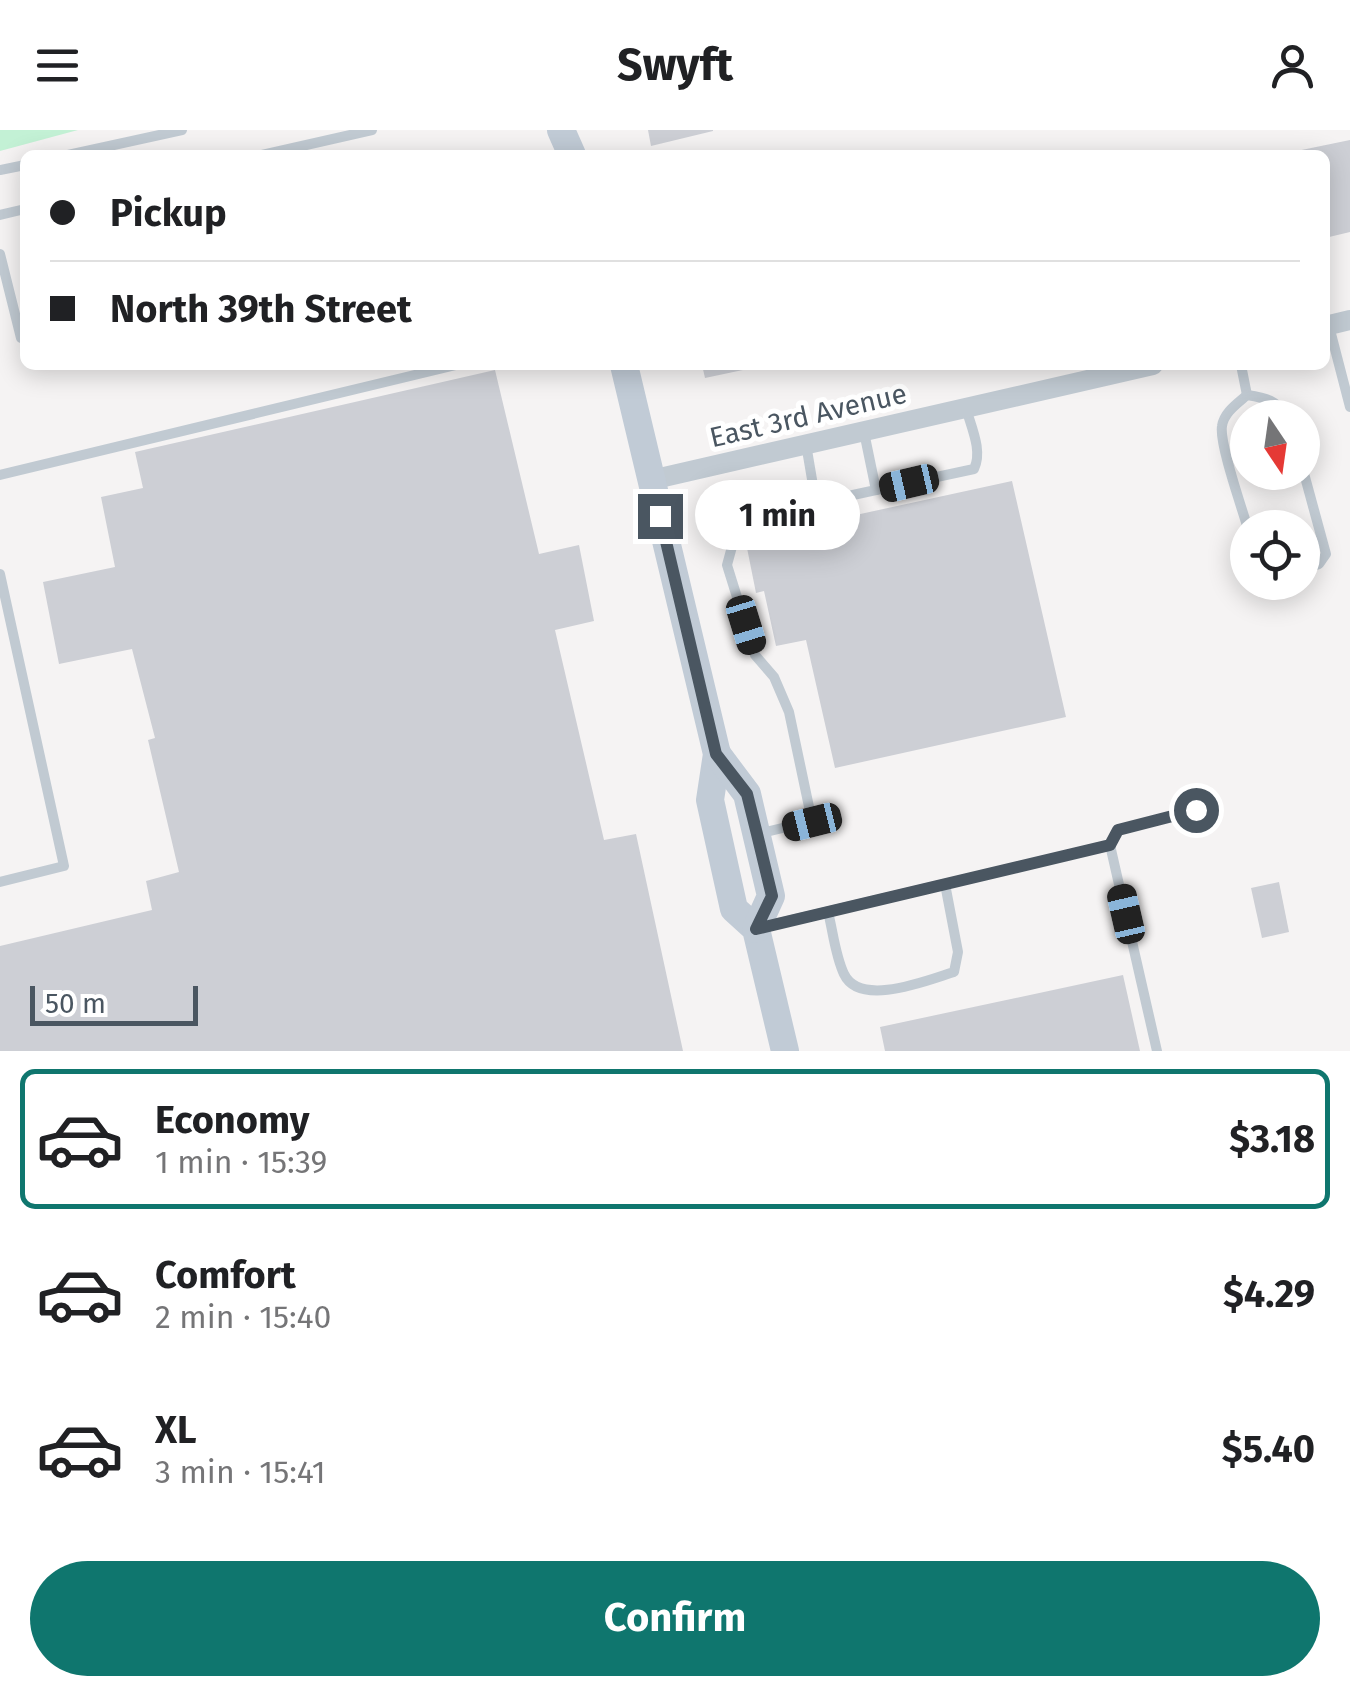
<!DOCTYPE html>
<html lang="en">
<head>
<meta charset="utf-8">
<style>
  body { margin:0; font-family:"Fira Sans",sans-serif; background:#f6f6f6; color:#202124; height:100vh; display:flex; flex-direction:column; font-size:38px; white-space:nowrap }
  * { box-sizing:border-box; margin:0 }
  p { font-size:32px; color:#757577 }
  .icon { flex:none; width:55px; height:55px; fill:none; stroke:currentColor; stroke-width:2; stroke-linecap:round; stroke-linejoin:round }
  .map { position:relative; height:921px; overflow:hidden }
  .sheet { display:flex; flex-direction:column; background:#fff; flex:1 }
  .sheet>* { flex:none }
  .guide { position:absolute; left:20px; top:20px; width:1310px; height:220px; border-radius:15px; box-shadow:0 5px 25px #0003; display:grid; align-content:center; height:220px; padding:0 30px; background:#fff }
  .needle { width:65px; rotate:167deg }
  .fabs { position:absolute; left:1230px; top:270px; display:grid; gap:20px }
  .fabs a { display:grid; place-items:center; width:90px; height:90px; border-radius:50%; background:#fff; box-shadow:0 5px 25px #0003; font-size:50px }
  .scale { position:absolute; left:30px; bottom:25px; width:168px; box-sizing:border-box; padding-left:10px; border:5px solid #4a5661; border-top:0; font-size:28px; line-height:35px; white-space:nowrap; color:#4a5661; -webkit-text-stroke:8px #fff; paint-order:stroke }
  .end { position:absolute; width:45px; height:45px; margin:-22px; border:12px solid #4a5661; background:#fff; box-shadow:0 0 0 5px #fff }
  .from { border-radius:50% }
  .bubble { position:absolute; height:70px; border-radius:35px; background:#fff; box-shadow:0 5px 25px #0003; font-size:32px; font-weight:700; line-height:70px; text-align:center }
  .car { position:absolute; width:30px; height:60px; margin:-30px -15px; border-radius:12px; box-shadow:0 0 8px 2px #0007; background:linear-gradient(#222 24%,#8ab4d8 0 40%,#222 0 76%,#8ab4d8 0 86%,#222 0) }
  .guide b { display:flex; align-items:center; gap:35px; height:95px; font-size:38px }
  .guide b+b { border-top:2px solid #e0e0e0 }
  .guide i { width:25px; height:25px; background:#202124 }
  ul { padding:18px 0 0; list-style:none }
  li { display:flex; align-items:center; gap:30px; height:140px; margin:0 20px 15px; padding:0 10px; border:5px solid transparent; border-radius:15px }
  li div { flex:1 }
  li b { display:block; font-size:38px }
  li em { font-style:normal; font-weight:700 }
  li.active { border-color:#0f766e }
  li>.icon { width:90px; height:90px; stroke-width:1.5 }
  .primary-button { display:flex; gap:20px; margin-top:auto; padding:20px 30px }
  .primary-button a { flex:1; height:115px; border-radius:60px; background:#0f766e; color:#fff; font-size:40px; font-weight:700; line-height:115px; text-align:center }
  header { display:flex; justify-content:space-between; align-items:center; height:130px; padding:0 30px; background:#fff; font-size:45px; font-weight:700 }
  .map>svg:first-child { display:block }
  .green { fill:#c3f1d5 }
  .building { fill:#cdcfd5 }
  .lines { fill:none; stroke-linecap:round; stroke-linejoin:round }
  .lane { stroke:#c1cad2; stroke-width:10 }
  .street { stroke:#c1cad2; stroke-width:20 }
  .secondary { stroke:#c1cbd6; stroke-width:28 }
  .route { stroke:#4a5661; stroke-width:12 }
  .labels { text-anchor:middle; stroke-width:10; stroke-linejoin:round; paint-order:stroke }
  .street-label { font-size:28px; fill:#4a5661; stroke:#fff }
</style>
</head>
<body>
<header><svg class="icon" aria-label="menu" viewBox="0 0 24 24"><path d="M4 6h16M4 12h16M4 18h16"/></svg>Swyft<svg class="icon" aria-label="person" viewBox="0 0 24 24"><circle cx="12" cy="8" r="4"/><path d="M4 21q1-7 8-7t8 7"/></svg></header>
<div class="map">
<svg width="1350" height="921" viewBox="0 0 1350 921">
  <rect width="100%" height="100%" fill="#f5f3f3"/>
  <polygon class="green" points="0,0 78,0 0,21"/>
  <g class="building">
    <polygon points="648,0 713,0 713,1 651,16"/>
    <polygon points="1350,10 1350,102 1325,108 1325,25 1287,23"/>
    <polygon points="702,235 757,235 757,237 705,248"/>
    <polygon points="495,240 539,424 579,415 594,491 555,500 604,710 636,704 683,921 0,921 0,816 152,780 146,751 179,742 148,610 155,608 132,519 59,534 43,452 115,437 101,367 143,358 135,322"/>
    <polygon points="1012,351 1066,587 835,638 806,510 776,516 764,461 756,463 747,418 775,412 773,403"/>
    <polygon points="1279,752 1289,802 1262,808 1251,758"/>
    <polygon points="1123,845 1140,921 885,921 880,897"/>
  </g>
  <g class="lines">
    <g class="lane">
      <polyline points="68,25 182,0"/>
      <polyline points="262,25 372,0"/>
      <polyline points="0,40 25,35"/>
      <polyline points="0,85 25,79"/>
      <polyline points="0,124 21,208 25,207"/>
      <polyline points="1329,196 1350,277"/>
      <polyline points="1241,235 1247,265"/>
      <path d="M1247,265c-9,8 -23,17 -25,31 -3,18 20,82 26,103"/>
      <path d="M1247,265c19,3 30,5 41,23"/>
      <polyline points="806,314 816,373 876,360 864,302"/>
      <polyline points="1302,336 1326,424 1319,434 1302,440"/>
      <polyline points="0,345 456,235"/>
      <path d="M876,360l98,-21c9,-18 -3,-42 -8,-61"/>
      <polyline points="0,444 64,736 0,752"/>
      <polyline points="757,704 812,691 789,582 774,547 755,525 727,435 736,402 816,373"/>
      <path d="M828,782c5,19 7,43 16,62 16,34 84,6 110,-2l4,-20 -13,-68"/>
      <polyline points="762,797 1110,715"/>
      <polyline points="1157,921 1110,715 1119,700 1196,680"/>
    </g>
    <g class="street">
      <polyline points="1325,196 1350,190"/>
      <polyline points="651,350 1153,235"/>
    </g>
    <g class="secondary">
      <polyline points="561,0 572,25"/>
      <polyline points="624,235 717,624 710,670 734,779 756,799 785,921"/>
      <polyline points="717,624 747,664 771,766 756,799"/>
    </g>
  </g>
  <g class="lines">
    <polyline class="route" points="660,386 716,624 747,664 757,704 772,766 756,799 1110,715 1118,700 1196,680"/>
  </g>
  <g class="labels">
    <g class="street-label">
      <text transform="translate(808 285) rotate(-13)" y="10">East 3rd Avenue</text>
    </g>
  </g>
</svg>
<div class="fabs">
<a><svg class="needle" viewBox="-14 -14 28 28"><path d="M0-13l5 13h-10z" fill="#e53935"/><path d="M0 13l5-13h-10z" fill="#757577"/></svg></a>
<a><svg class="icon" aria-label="locate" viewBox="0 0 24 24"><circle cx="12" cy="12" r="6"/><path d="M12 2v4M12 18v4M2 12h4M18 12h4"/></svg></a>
</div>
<div class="scale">50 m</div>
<i class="end from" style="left:1196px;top:680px"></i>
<i class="end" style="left:660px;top:386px"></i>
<div class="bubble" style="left:695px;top:350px;width:165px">1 min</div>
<i class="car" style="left:909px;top:353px;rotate:257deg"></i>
<i class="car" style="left:746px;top:495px;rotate:163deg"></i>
<i class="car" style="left:812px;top:692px;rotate:256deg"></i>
<i class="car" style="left:1126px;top:784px;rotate:347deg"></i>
<div class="guide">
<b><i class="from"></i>Pickup</b>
<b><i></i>North 39th Street</b>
</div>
</div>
<section class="sheet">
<ul>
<li class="active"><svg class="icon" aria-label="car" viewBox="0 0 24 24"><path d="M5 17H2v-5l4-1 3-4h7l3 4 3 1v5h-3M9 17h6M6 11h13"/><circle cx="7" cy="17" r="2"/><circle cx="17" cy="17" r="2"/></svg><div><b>Economy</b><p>1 min · 15:39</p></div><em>$3.18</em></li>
<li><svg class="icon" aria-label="car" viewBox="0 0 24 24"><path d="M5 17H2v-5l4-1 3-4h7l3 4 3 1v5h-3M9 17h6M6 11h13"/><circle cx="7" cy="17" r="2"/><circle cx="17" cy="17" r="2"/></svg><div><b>Comfort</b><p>2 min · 15:40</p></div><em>$4.29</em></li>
<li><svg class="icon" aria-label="car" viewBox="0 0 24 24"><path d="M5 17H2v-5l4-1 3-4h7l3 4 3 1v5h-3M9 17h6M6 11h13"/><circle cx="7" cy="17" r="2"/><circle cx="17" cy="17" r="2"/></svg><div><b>XL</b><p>3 min · 15:41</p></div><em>$5.40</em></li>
</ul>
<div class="primary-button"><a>Confirm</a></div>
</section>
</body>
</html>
